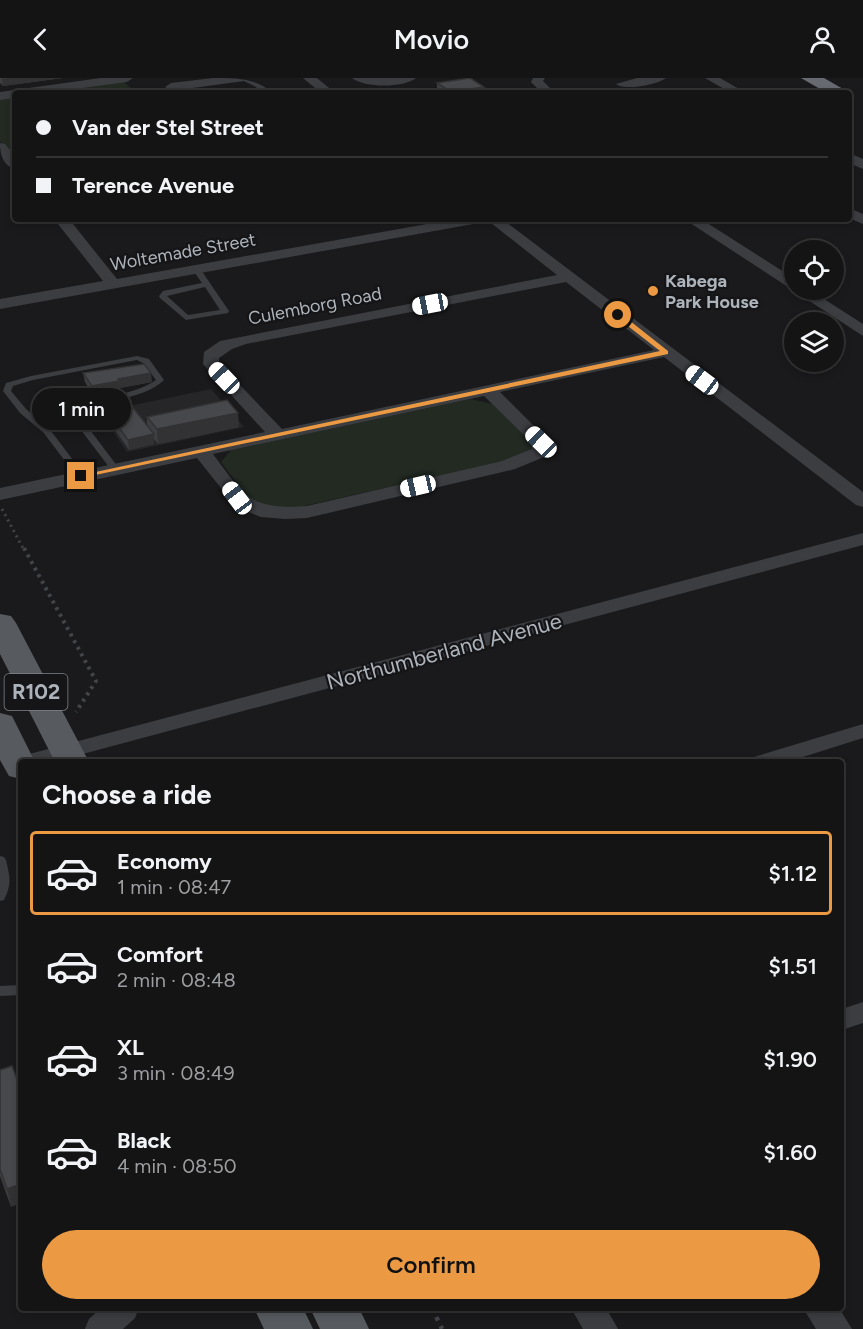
<!DOCTYPE html>
<html lang="en">
<head>
<meta charset="utf-8">
<style>
  body { margin:0; font-family:Figtree,sans-serif; background:#1d1d1e; color:#f1f3f6; height:100vh; display:flex; flex-direction:column; font-size:22px; white-space:nowrap }
  * { box-sizing:border-box; margin:0 }
  p { font-size:20px; color:#9d9ea0 }
  .icon { flex:none; width:33px; height:33px; fill:none; stroke:currentColor; stroke-width:2; stroke-linecap:round; stroke-linejoin:round }
  .map { position:relative; flex:1; overflow:hidden }
  .sheet { position:absolute; left:18px; top:681px; width:826px; height:552px; display:flex; flex-direction:column; background:#141415; border-radius:6px; box-shadow:0 3px 9px #0003,0 0 0 2px #333334 }
  .sheet>* { flex:none }
  .hud { position:absolute; left:12px; top:12px; width:840px; height:132px; border-radius:6px; box-shadow:0 3px 9px #0003,0 0 0 2px #333334; display:grid; align-content:center; height:132px; padding:0 24px; background:#141415 }
  .controls { position:absolute; left:784px; top:162px; display:grid; gap:12px }
  .controls a { display:grid; place-items:center; width:60px; height:60px; border-radius:50%; background:#141415; box-shadow:0 3px 9px #0003,0 0 0 2px #333334; font-size:30px }
  .end { position:absolute; width:27px; height:27px; margin:-14px; border:8px solid #eb9a43; background:#111; box-shadow:0 0 0 3px #111 }
  .from { border-radius:50% }
  .bubble { position:absolute; height:42px; border-radius:21px; background:#141415; box-shadow:0 3px 9px #0003,0 0 0 2px #333334; font-size:20px; font-weight:600; line-height:42px; text-align:center }
  .car { position:absolute; width:18px; height:36px; margin:-18px -9px; border-radius:8px; box-shadow:0 0 4px 2px #0007; background:linear-gradient(#fff 24%,#345 0 40%,#fff 0 76%,#345 0 86%,#fff 0) }
  .hud b { display:flex; align-items:center; gap:21px; height:57px; font-size:22px }
  .hud b+b { border-top:2px solid #333334 }
  .hud i { width:15px; height:15px; background:#f1f3f6 }
  ul { padding:0; list-style:none }
  li { display:flex; align-items:center; gap:18px; height:84px; margin:0 12px 9px; padding:0 12px; border:3px solid transparent; border-radius:6px }
  li div { flex:1 }
  li b { display:block; font-size:22px }
  li em { font-style:normal; font-weight:600 }
  li.current { border-color:#eb9a43 }
  li>.icon { width:54px; height:54px; stroke-width:1.5 }
  h2 { padding:0 24px; font-size:27px; line-height:72px }
  .cta { display:flex; gap:12px; margin-top:auto; padding:12px 24px }
  .cta a { flex:1; height:69px; border-radius:36px; background:#eb9a43; color:#111; font-size:24px; font-weight:600; line-height:69px; text-align:center }
  header { display:flex; justify-content:space-between; align-items:center; height:78px; padding:0 24px; background:#141415; font-size:27px; font-weight:600 }
  .map>svg:first-child { display:block }
  .built { fill:#262629 }
  .green { fill:#222a22 }
  .lines { fill:none; stroke-linecap:round; stroke-linejoin:round }
  .path-far2 { stroke:#414448; stroke-width:3; stroke-dasharray:2 4; stroke-linecap:butt }
  .path-far1 { stroke:#414448; stroke-width:4; stroke-dasharray:3 4.5; stroke-linecap:butt }
  .path { stroke:#414448; stroke-width:4.5; stroke-dasharray:4 6; stroke-linecap:butt }
  .service { fill:#3b3d41; fill-rule:evenodd }
  .minor { fill:#3b3d41; fill-rule:evenodd }
  .primary { fill:#575a5f; fill-rule:evenodd }
  .motorway { fill:#676b71; fill-rule:evenodd }
  .wall { fill:#3d3e41 }
  .shaded-wall { fill:#323235 }
  .building { fill:#47484c; stroke:#323235; stroke-width:1.5 }
  .route { fill:#eb9a43 }
  .poi-dot { fill:#eb9a43; stroke:#151517; stroke-width:2 }
  .labels { text-anchor:middle; stroke-width:4.5; stroke-linejoin:round; paint-order:stroke }
  .far-street-label { font-size:18px; fill:#adb3bb; stroke:#151517 }
  .far-poi-label { font-size:18px; font-weight:bold; fill:#adb3bb; stroke:#151517; text-anchor:start }
  .shield { fill:#151517; stroke:#7f848a; stroke-width:1.5 }
  .shield-label { font-size:21px; font-weight:bold; fill:#adb3bb }
  .street-label { font-size:22px; fill:#adb3bb; stroke:#151517 }
</style>
</head>
<body>
<header><svg class="icon" aria-label="back" viewBox="0 0 24 24"><path d="M15 5l-7 7 7 7"/></svg>Movio<svg class="icon" aria-label="person" viewBox="0 0 24 24"><circle cx="12" cy="8" r="4"/><path d="M4 21q1-7 8-7t8 7"/></svg></header>
<div class="map">
<svg width="863" height="1251" viewBox="0 0 863 1251">
  <rect width="100%" height="100%" fill="#1a1a1c"/>
  <polygon class="built" points="211,311 244,349 127,374 100,334"/>
  <g class="green">
    <polygon points="122,2 136,15 30,15"/>
    <polygon points="15,17 15,78 13,78 0,63 0,19"/>
    <polygon points="470,321 492,326 534,364 532,373 521,379 291,431 254,428 221,384 231,372"/>
  </g>
  <g class="lines">
    <polyline class="path-far2" points="2,431 24,472"/>
    <polyline class="path-far1" points="24,470 96,603 76,634"/>
    <polyline class="path" points="432,1230 442,1251"/>
    <g class="service">
      <path d="M193,189h6l30,44 -1,2 -42,7 -26,-22 -1,-2 4,-5 39,-8 -10,-14zM205,209l15,23 -32,5 -21,-19z"/>
      <path d="M137,278l12,3 15,21c-19,20 -78,25 -106,31l9,13 20,2 31,41v4h-6l-31,-41 -17,-1 -13,2 34,45 -4,3 -3,-1 -35,-46 -23,-19 -17,-22 3,-8 25,-7zM137,282l6,3 13,17c-23,17 -77,21 -106,28l-1,2 10,15 -11,2 -22,-18 -15,-18 2,-5 20,-6z"/>
      <path d="M0,778l4,1 2,3c4,17 6,24 -2,40l-4,1z"/>
      <polygon points="21,907 21,917 0,918 0,908"/>
    </g>
    <g class="minor">
      <polygon points="101,0 133,0 127,4 46,15 15,15 15,20 0,22 0,14"/>
      <path d="M213,0c24,0 44,0 59,15h-12l-4,-6 -12,-6 -73,10 -6,-4 6,-4z"/>
      <polygon points="303,0 317,0 335,15 321,15"/>
      <path d="M352,0h64c-12,10 -52,10 -64,0z"/>
      <polygon points="533,0 545,0 543,3 555,15 542,15 531,4"/>
      <path d="M637,0h29c-9,7 -41,13 -50,6z"/>
      <polygon points="705,0 720,0 746,15 731,15"/>
      <path d="M0,65l5,1 10,12v13c-12,-3 -15,-15 -15,-26z"/>
      <polygon points="849,75 863,81 863,91 849,85"/>
      <polygon points="849,130 863,136 863,146 849,140"/>
      <path d="M54,141h15l48,60 338,-60h47l361,273v15l-7,-2 -192,-148 -164,35 50,50 1,7 -7,8 -29,12 -208,49 -22,1 -24,-2 -25,-10 -39,-49 -197,42v-12l265,-56 -62,-68 1,-12 16,-11 337,-66 -71,-56 -7,4 -479,86v-10l103,-18zM566,204l88,68 -372,79 -63,-66v-5l13,-9 14,-5zM484,318l48,47v6l-30,12 -195,45c-57,4 -62,-9 -94,-52z"/>
      <polygon points="684,141 701,141 795,201 795,212 810,212 863,246 863,258"/>
      <polygon points="863,455 863,467 53,684 21,684 21,690 14,684 18,679"/>
      <polygon points="863,646 863,660 787,684 750,684 754,679"/>
      <polygon points="863,924 863,945 842,952 842,931"/>
      <polygon points="101,1230 139,1230 135,1240 123,1251 85,1251 89,1241"/>
      <polygon points="571,1230 606,1230 618,1251 583,1251"/>
      <polygon points="803,1230 839,1230 852,1251 816,1251"/>
    </g>
    <g class="primary">
      <polygon points="0,536 11,538 16,545 89,684 55,684 0,576"/>
      <polygon points="0,635 12,638 35,684 21,684 21,701 9,698 0,682"/>
      <polygon points="254,1230 303,1230 313,1251 264,1251"/>
      <polygon points="310,1230 359,1230 369,1251 320,1251"/>
    </g>
    <polygon class="motorway" points="801,0 824,0 850,15 827,15"/>
  </g>
  <g class="wall">
    <polygon points="0,0 63,0 3,8 0,5"/>
    <polygon points="437,5 484,14 490,15 437,15"/>
    <polygon points="83,295 152,304 120,310 120,313 93,318 85,304"/>
    <polygon points="102,326 147,348 147,339 239,349 158,366 154,361 154,366 129,372 103,335"/>
    <polygon points="0,992 11,1129 0,1098"/>
  </g>
  <g class="shaded-wall">
    <polygon points="7,0 63,0 3,8 2,1"/>
    <polygon points="484,9 484,15 451,15 451,14"/>
    <polygon points="151,295 152,304 120,310 120,313 93,318 92,308 118,301"/>
    <polygon points="238,335 239,349 158,366 157,351"/>
    <polygon points="154,356 154,366 129,372 128,362"/>
    <polygon points="21,1106 21,1125 11,1129 7,1111"/>
  </g>
  <g class="building">
    <polygon points="470,0 484,9 451,14 437,5"/>
    <polygon points="144,286 151,295 118,301 119,303 92,308 83,295"/>
    <polygon points="126,321 154,356 128,362 102,326"/>
    <polygon points="227,322 238,335 157,351 147,339"/>
    <polygon points="12,988 21,1012 21,1106 7,1111 0,1091 0,992"/>
  </g>
  <polygon class="route" points="615,235 620,235 668,273 668,276 81,400 77,398 660,273 615,238"/>
  <circle class="poi-dot" cx="653" cy="213" r="6"/>
  <g class="labels">
    <g class="far-street-label">
      <text transform="translate(183 174) rotate(-10)" y="6">Woltemade Street</text>
      <text transform="translate(315 228) rotate(-11)" y="6">Culemborg Road</text>
    </g>
    <g class="far-poi-label">
      <text x="665" y="209">Kabega<tspan x="665" dy="21">Park House</tspan></text>
    </g>
    <rect class="shield" x="4.5" y="596" width="63" height="36" rx="4.5"/>
    <g class="shield-label">
      <text x="36" y="621">R102</text>
    </g>
    <g class="street-label">
      <text transform="translate(444 573) rotate(-15)" y="8">Northumberland Avenue</text>
    </g>
  </g>
</svg>
<div class="controls">
<a><svg class="icon" aria-label="locate" viewBox="0 0 24 24"><circle cx="12" cy="12" r="6"/><path d="M12 2v4M12 18v4M2 12h4M18 12h4"/></svg></a>
<a><svg class="icon" aria-label="layers" viewBox="0 0 24 24"><path d="M12 4l9 5-9 5-9-5zM3 14l9 5 9-5"/></svg></a>
</div>
<i class="end from" style="left:618px;top:237px"></i>
<i class="end" style="left:81px;top:398px"></i>
<div class="bubble" style="left:32px;top:310px;width:99px">1 min</div>
<i class="car" style="left:430px;top:226px;rotate:259deg"></i>
<i class="car" style="left:224px;top:300px;rotate:316deg"></i>
<i class="car" style="left:702px;top:302px;rotate:307deg"></i>
<i class="car" style="left:541px;top:364px;rotate:314deg"></i>
<i class="car" style="left:418px;top:408px;rotate:257deg"></i>
<i class="car" style="left:237px;top:420px;rotate:323deg"></i>
<div class="hud">
<b><i class="from"></i>Van der Stel Street</b>
<b><i></i>Terence Avenue</b>
</div>
<section class="sheet">
<h2>Choose a ride</h2>
<ul>
<li class="current"><svg class="icon" aria-label="car" viewBox="0 0 24 24"><path d="M5 17H2v-5l4-1 3-4h7l3 4 3 1v5h-3M9 17h6M6 11h13"/><circle cx="7" cy="17" r="2"/><circle cx="17" cy="17" r="2"/></svg><div><b>Economy</b><p>1 min · 08:47</p></div><em>$1.12</em></li>
<li><svg class="icon" aria-label="car" viewBox="0 0 24 24"><path d="M5 17H2v-5l4-1 3-4h7l3 4 3 1v5h-3M9 17h6M6 11h13"/><circle cx="7" cy="17" r="2"/><circle cx="17" cy="17" r="2"/></svg><div><b>Comfort</b><p>2 min · 08:48</p></div><em>$1.51</em></li>
<li><svg class="icon" aria-label="car" viewBox="0 0 24 24"><path d="M5 17H2v-5l4-1 3-4h7l3 4 3 1v5h-3M9 17h6M6 11h13"/><circle cx="7" cy="17" r="2"/><circle cx="17" cy="17" r="2"/></svg><div><b>XL</b><p>3 min · 08:49</p></div><em>$1.90</em></li>
<li><svg class="icon" aria-label="car" viewBox="0 0 24 24"><path d="M5 17H2v-5l4-1 3-4h7l3 4 3 1v5h-3M9 17h6M6 11h13"/><circle cx="7" cy="17" r="2"/><circle cx="17" cy="17" r="2"/></svg><div><b>Black</b><p>4 min · 08:50</p></div><em>$1.60</em></li>
</ul>
<div class="cta"><a>Confirm</a></div>
</section>
</div>
</body>
</html>
